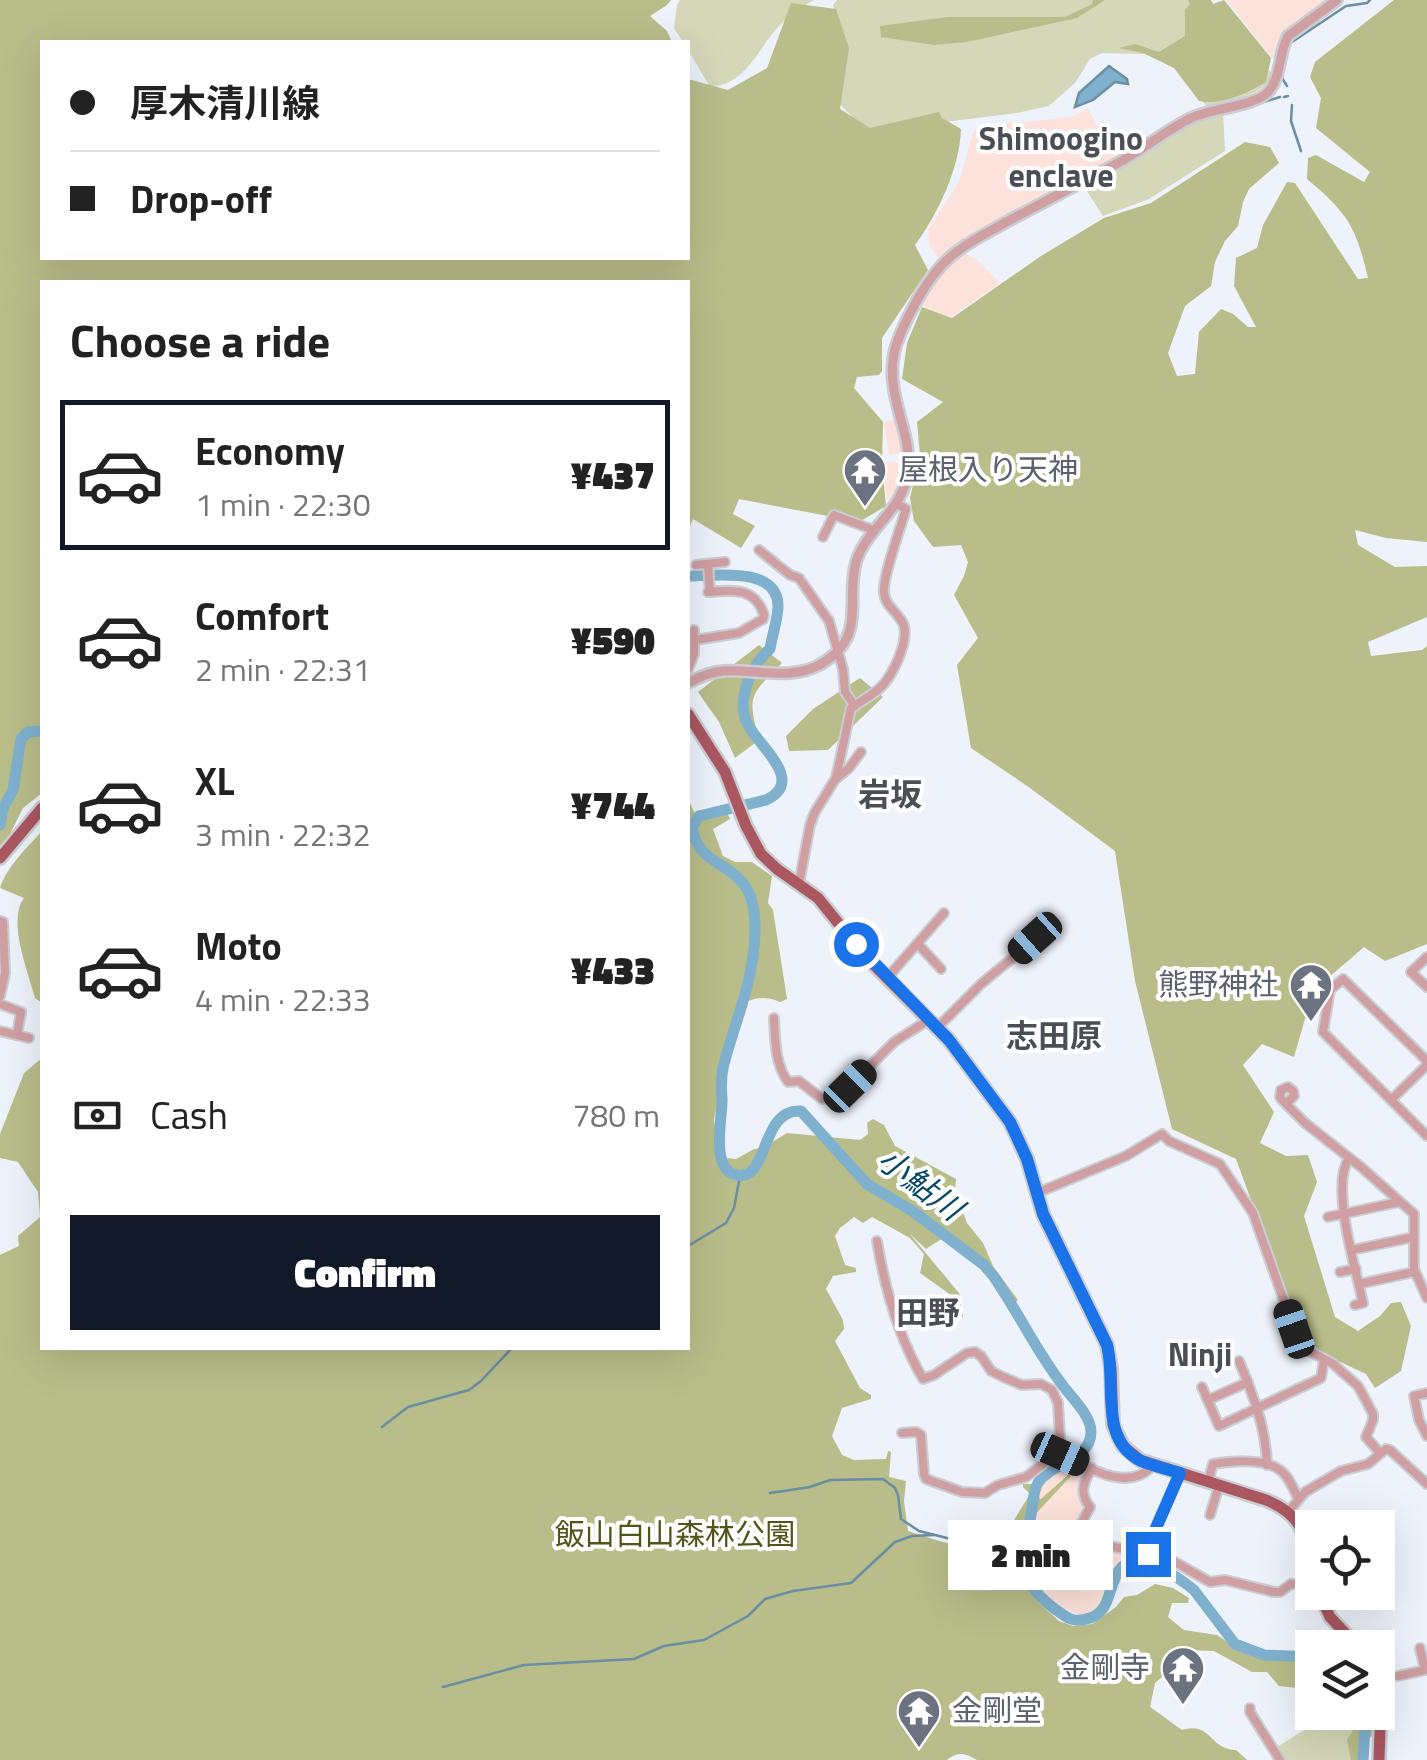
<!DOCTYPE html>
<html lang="en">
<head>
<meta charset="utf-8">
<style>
  body { margin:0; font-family:"Titillium Web","Noto Sans JP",sans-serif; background:#f2f2f2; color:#222; height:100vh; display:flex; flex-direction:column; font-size:38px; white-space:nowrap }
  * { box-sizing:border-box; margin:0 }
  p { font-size:32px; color:#767676 }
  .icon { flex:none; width:55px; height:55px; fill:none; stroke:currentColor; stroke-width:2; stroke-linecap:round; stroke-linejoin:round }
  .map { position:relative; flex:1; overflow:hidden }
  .panel { position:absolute; left:40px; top:280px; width:650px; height:1070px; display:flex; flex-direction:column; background:#fff; border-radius:0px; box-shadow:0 10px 40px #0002 }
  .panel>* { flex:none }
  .banner { position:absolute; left:40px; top:40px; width:650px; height:220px; border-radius:0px; box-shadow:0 10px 40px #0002; display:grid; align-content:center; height:220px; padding:0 30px; background:#fff }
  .fabs { position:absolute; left:1295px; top:1510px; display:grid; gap:20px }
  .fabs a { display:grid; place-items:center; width:100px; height:100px; border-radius:0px; background:#fff; box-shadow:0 10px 40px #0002; font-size:50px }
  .end { position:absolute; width:45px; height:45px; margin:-22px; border:12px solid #1a73e8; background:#fff; box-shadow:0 0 0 5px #fff }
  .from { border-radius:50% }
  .bubble { position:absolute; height:70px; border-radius:0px; background:#fff; box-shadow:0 10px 40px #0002; font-size:32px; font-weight:800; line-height:70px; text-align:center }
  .car { position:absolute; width:30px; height:60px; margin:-30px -15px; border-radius:12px; box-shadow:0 0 8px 2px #0007; background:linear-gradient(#222 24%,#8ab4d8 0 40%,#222 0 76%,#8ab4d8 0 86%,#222 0) }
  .banner b { display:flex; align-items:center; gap:35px; height:95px; font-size:38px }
  .banner b+b { border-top:2px solid #e0e0e0 }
  .banner i { width:25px; height:25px; background:#222 }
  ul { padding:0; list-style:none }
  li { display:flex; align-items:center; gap:30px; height:150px; margin:0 20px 15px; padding:0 10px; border:5px solid transparent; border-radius:0px }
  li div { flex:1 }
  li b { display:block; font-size:38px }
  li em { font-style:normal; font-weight:800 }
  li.selected { border-color:#111827 }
  li>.icon { width:90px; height:90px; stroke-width:1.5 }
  h2 { padding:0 30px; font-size:45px; line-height:120px }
  .pay { display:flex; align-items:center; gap:25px; height:110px; padding:0 30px; font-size:38px }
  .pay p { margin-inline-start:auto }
  .action { display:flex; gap:20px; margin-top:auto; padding:20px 30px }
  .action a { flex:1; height:115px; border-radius:0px; background:#111827; color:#fff; font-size:40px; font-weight:800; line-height:115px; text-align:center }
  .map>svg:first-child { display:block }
  .industrial { fill:#fce2db }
  .green { fill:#d5d7b9 }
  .forest { fill:#b9bd8a }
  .water { fill:#7fb1ce; stroke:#6a8ea3; stroke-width:2.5 }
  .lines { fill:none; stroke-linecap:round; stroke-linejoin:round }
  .stream { stroke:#6a8ea3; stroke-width:2.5 }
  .river { stroke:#7fb1ce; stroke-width:11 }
  .minor-casing { stroke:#caced4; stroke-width:12 }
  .tertiary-casing { stroke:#caced4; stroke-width:14 }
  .primary-casing { stroke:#caced4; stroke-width:16 }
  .minor { stroke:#cf9fa2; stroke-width:8 }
  .tertiary { stroke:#cf9fa2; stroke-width:9 }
  .primary { stroke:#aa5760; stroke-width:11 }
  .route { stroke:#1a73e8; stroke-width:12 }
  .labels { text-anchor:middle; stroke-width:8; stroke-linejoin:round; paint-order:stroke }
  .worship-label { font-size:30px; fill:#5b616d; stroke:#fff; text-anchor:start }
  .park-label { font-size:30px; fill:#52541a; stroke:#fff }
  .neighbourhood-label { font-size:32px; font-weight:bold; fill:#4b4f55; stroke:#fff }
  .water-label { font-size:32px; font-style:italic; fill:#084a68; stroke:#fff }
</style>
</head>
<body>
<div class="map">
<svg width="1427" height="1760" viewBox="0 0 1427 1760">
  <rect width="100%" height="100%" fill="#eef2fa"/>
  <g class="industrial">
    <polygon points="1226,0 1330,0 1288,30 1280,43 1275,61"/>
    <polygon points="1088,109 1116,159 962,241 940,261 929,244 928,230 959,182 974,130 979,127 1072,117"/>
    <polygon points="964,253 976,259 1000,283 951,317 921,306 938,278"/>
    <polygon points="896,419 905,453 889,455 884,422"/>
    <polygon points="887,462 905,463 900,490 889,508 883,473"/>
    <polygon points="1073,1462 1087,1468 1084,1478 1088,1510 1079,1524 1090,1535 1069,1563 1073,1570 1093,1571 1107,1557 1120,1550 1148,1556 1145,1563 1123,1561 1117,1564 1106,1597 1099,1609 1091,1615 1078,1614 1057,1606 1039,1588 1027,1567 1027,1543 1038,1501 1039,1485 1052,1473 1068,1463"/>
  </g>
  <g class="green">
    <path d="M680,0h134c-12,7 -24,14 -33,24 -23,23 -33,60 -71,63l-22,-37v-8h-5l-9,-14 3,-23z"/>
    <path d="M837,0h371l64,74c-10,24 -42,25 -65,33l-29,-39 -13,-9 -20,-5 -43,-1 -12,6 -15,24 -26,23 -32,7 -105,13 -42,9 -33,-34 7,-59 -11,-37z"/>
    <polygon points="1223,112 1225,151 1149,199 1103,216 1083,185 1189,121"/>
    <polygon points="1331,1713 1360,1713 1362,1760 1286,1760 1277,1747"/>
  </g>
  <g class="forest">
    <path d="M0,0h671l-4,5 -17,11 17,15 5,11h-630v216h646v-179l40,11 39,-22 24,-65 45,6 13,39 -9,61 30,19 69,-16 3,6 19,11c-1,38 -23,85 -46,116l13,25 -46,68v33l-3,4 -22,2 -3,11 29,34 -1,43 4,41 -27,16 -120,-23 -6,15 22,12 -14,22 -48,-29 -5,12v-249h-646v511l-19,15 -23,46z"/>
    <polygon points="1093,0 1105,0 1077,18 967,42 934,45 881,37 880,26 947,17 1065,17 1092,4"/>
    <path d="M1188,0h23l2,4 11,-4 47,58 -5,24c-18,11 -46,24 -67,19l-25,-33 -31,-15 -24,-5 16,-4 24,8 26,-16v-26l5,-6z"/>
    <path d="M1394,0h33v542l-41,-4 -31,-8 3,15 37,22 32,-1v51l-59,25 3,14 51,-6 5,-4v298l-42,17 -21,-14 -51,44 -19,66 -32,-13 -19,21 31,47 -14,31 26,13 22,-1 9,27 -13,34 31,101 23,14 22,-15 11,-13 10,-1 10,24 -10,45 -26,17 -9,-14 -45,-21 -24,-27 -61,-167 -64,-30 -37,-148 -20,-130 -85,-63 -59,-40 -14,-83 21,-27 -24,-43 10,-19 4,-14 -7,-17 -28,2 -19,-26 -4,-23 10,-43 -3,-33 26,-20 -41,-23 5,-36 15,-36 30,11 89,-62 63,-38 47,-15 94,-61 25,5 9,16 -30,26 -6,13 -5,24 -13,15 -10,21 -4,24 -26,20 -17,47 9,23 18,-2 4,-42 22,-23 12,5 15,13h8l-22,-41 2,-28 21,-10 6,-23 24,-43 8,1 63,96 10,-1c-12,-51 -20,-65 -61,-99l1,-21 8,-3 48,27 6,-10 -54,-44 5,-30 -11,-21 5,-15z"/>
    <path d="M759,645l23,18c-32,33 -35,31 -23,77l-24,18 -16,-36 -21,-30z"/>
    <polygon points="860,678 883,697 828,750 789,751 786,736 813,709"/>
    <path d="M688,799l9,19 29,-8 4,9 -17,10 10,27 12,6h17l20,14 -4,27 5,7 14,89 -7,3c-11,-5 -21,-5 -32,-1l-8,27 -11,12 -15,80 3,21 9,17 10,1 18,-10 8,-1 25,-15 73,7 8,-6 -1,-11 6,-4 11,6 11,21 61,33 -1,12 12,32 16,20 10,23 25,34 -10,8 -12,-18 -1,-10 -50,-49 -2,7 -17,11 -17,-16 50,60 4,24h-4l-4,-19 -35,-25 4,-19 -14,-16 -38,-21 -9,6 -9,-6 -14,11 -5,8 10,29 11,3v4l-23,4 -7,13 17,31 1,9 -9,12 25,47 11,7v4l-29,9 -10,28 10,19 12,5 32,-1 2,-8 3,1 -2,25 17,4 -2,20 4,30c34,11 67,24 102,13l4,-24 16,-26 -7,-7v-3h10l2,12 6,3 28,-25 2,2 -42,45 -5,29v21l15,32 20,18 14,5 19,-2 24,-17 8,-10 13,-2 18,-11 18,4 16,10 -1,5h-16l-4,14 16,13 33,5 29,19 66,5v21l-14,8 -19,-2 -12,-14h-15l-38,-21 -29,-1 -9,10 -7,-6 -4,5 2,9 -5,9 -7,6 -5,24 32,23c30,-9 26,19 54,20l11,10h-270c-12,-7 -19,-9 -30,0h-947v-505l19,-9 -1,-10 22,-19 -2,-25 -20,-30 -18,-4v-24l24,-61 18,-15v290h646z"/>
    <path d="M42,831v172l-7,-5c-7,-27 -28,-77 -11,-100l-24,-10c7,-22 27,-40 42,-57z"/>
    <polygon points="1364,1713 1372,1713 1372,1736 1360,1747 1361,1760 1351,1760 1347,1740"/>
  </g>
  <polygon class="water" points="1109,66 1127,79 1128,84 1115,82 1093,100 1075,107 1079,93"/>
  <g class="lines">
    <g class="stream">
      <polyline points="1287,86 1282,78 1289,44 1346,6 1367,3 1370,0"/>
      <polyline points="1284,97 1288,96"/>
      <polyline points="1292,105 1291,121 1301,151"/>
      <polyline points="1247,107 1280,97"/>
      <polyline points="688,1246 726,1223 734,1208 740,1176"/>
      <polyline points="382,1427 408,1407 469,1390 481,1381 512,1348"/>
      <polyline points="770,1493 810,1487 830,1480 883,1479 895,1488 898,1495 901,1519 919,1531 951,1539 972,1549 1001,1545 1020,1552"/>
      <polyline points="443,1687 524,1665 634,1659 664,1646 704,1640 748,1616 765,1599 793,1591 851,1583 895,1542 912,1536 934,1535"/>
    </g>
    <g class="river">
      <path d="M688,576c25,0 92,-11 90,32 -1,14 -6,28 -8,41 -18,15 -33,49 -24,72 9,23 62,59 20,79l-67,16 -7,11c5,34 32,34 50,55 16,18 14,52 11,74 -5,39 -21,75 -30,112 -2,11 -2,20 -1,30 1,19 -13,72 15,77 32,7 23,-67 64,-64l66,73 47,28 70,53 10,12c25,36 43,76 70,110 9,12 27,29 27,45 0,29 -41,31 -53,51 -6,10 -5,26 -8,37 -2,10 -6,20 -8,30 -7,26 22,53 43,66 7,5 13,5 21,3 28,-5 20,-37 37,-53l40,2 22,15 9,7 41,54 29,11 48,2"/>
      <polyline points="0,825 3,808 13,790 21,739 28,732 42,731"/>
      <polyline points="1363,1760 1366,1712"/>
    </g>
    <g class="minor-casing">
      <g id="minor">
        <polyline points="823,537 834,515 873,530"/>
        <polyline points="759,550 790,575 799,578 829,621 843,669 845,692 855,706"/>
        <polyline points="708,564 710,592"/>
        <polyline points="696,565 725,562"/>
        <path d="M695,640l44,-7 24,-14 1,-4c-9,-28 -31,-25 -56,-23"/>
        <polyline points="688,669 694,654 694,630"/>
        <polyline points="837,778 849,768 861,752"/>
        <path d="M799,884l11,-59 5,-13 21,-34 15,-70c10,-7 24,-14 32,-23 11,-13 25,-42 21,-59 -4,-13 -19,-19 -20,-33 -2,-15 17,-66 22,-84l-9,-5"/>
        <polyline points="0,921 3,922 5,973 0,996"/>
        <polyline points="918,944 941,969"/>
        <polyline points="1427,957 1411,972 1427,987"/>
        <polyline points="887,978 944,913"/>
        <polyline points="0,1004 21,1012 17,1035"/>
        <path d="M774,1018c1,22 1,46 14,64l11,-1 23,18 19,-11 9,-2 44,-44 36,-23"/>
        <polyline points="938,1027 981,984 1039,936"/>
        <polyline points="0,1031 29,1038"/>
        <polyline points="1427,1061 1343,979 1330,990 1323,1032 1427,1136"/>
        <polyline points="1391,1100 1427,1065"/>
        <polyline points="1286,1104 1294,1096 1293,1091 1288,1087 1281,1090 1280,1097 1282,1100 1305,1123 1361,1167 1414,1214 1414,1269 1427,1298"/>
        <path d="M1349,1158c-19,28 7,111 14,145l-8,2"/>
        <polyline points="1037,1193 1126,1156 1162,1134 1169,1141 1220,1164 1253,1213 1294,1329 1311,1352 1332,1363 1358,1386 1363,1395 1373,1414 1373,1420 1366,1437 1380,1453"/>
        <polyline points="1328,1217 1399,1202"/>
        <path d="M877,1241c8,49 21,95 46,138l11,-4 33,-22 8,-1 6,4 10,15 12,6 19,8 19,-1 11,6 6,13 2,36 -4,13 -5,6 -25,19 -28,8 -13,8 -23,-1 -36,-13 -2,-5 -3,-39 -5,-3 -14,1"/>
        <polyline points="1352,1250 1414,1237"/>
        <polyline points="1340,1272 1356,1269"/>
        <polyline points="1359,1284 1414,1272"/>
        <path d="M1239,1361c14,34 27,66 28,104"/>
        <polyline points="1202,1387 1219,1426 1321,1378 1324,1360"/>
        <polyline points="1427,1393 1414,1396 1419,1420 1427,1436"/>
        <polyline points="1208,1400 1248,1382"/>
        <path d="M1056,1452c28,13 72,43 97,13"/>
        <path d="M1092,1468c-9,15 -13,25 -2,39l-8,15 18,20 9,4 57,11 44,25 15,-2 49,12h6l11,-8h21"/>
        <path d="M1208,1482l5,-18c18,-3 51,-6 67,6 9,6 13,19 18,28"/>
        <polyline points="1288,1512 1305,1492 1341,1471 1368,1464 1386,1449 1390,1450 1427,1484"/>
        <polyline points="1210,1515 1219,1486"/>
        <polyline points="1148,1553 1156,1528 1180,1473"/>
        <polyline points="1398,1676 1425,1670 1420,1648"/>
        <polyline points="1250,1708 1250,1712 1280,1760"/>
      </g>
    </g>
    <g class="tertiary-casing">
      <path id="tertiary" d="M688,683c11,-6 23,-11 35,-12 32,-2 69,10 98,-7 47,-28 24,-62 35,-102 11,-35 48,-52 52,-91 3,-22 -6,-45 -11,-67 -11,-42 -2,-63 18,-100 7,-13 16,-27 26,-38 19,-21 45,-32 69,-46 36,-19 72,-38 108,-57 24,-13 46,-31 71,-44 21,-11 63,-12 78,-26 15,-15 11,-39 21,-57l49,-36"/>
    </g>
    <g class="primary-casing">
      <g id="primary">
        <path d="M688,714l37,58 21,54 15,28 16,15 41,29 46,57 85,85 61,82 17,37 16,55 64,131 4,23 2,57 10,21 17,14 126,40c34,14 39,32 46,65"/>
        <polyline points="0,858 42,808"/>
        <polyline points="1319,1592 1330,1617 1359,1648"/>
        <polyline points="1378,1673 1381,1701 1379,1760"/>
      </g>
    </g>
    <use href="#minor" class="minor"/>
    <use href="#tertiary" class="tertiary"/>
    <use href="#primary" class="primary"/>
  </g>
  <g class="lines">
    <path class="route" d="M856,944l93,96 61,82 17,37 16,55 64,131c10,38 -9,95 34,116 12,5 26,8 39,12l-24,55 -8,26"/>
  </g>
  <defs>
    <g id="temple-pin" transform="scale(2.25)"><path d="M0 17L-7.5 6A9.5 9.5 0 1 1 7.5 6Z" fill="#6b7280" stroke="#fff"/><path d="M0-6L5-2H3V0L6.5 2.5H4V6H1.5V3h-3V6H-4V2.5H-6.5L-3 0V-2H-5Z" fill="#fff"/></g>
  </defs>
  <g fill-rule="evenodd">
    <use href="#temple-pin" x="865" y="470"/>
    <use href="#temple-pin" x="1311" y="985"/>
    <use href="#temple-pin" x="1183" y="1668"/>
    <use href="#temple-pin" x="919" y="1711"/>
  </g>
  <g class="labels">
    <g class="worship-label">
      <text x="898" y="480">屋根入り天神</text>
      <text x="1278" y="995" text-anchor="end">熊野神社</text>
      <text x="1150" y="1678" text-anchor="end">金剛寺</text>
      <text x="952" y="1721">金剛堂</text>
    </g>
    <g class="park-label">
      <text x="675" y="1545">飯山白山森林公園</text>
    </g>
    <g class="neighbourhood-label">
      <text x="1061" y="150">Shimoogino<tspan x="1061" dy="37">enclave</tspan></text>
      <text x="890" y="806">岩坂</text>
      <text x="1054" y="1047">志田原</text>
      <text x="928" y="1324">田野</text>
      <text x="1200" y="1366">Ninji</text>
    </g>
    <g class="water-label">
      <text transform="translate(920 1184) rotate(37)" y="11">小鮎川</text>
    </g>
  </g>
</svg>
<div class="fabs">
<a><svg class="icon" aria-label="locate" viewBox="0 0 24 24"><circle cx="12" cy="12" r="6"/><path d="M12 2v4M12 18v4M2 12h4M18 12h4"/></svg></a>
<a><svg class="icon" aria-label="layers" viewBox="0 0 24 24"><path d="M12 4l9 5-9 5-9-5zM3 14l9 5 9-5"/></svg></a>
</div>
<i class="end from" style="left:856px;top:944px"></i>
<i class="end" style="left:1148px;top:1554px"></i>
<div class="bubble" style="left:948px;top:1520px;width:165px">2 min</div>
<i class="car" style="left:1035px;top:938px;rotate:228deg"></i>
<i class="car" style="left:850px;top:1086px;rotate:45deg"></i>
<i class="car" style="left:1294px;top:1329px;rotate:341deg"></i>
<i class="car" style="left:1060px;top:1454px;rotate:114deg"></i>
<div class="banner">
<b><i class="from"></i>厚木清川線</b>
<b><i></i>Drop-off</b>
</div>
<section class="panel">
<h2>Choose a ride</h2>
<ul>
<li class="selected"><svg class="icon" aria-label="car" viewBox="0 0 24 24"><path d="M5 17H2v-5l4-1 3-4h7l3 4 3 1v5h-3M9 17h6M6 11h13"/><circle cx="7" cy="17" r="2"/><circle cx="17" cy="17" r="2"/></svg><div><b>Economy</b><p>1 min · 22:30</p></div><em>¥437</em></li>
<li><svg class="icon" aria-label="car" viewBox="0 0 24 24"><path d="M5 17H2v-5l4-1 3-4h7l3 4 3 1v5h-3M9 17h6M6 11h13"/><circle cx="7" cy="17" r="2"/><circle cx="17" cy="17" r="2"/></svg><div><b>Comfort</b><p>2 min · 22:31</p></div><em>¥590</em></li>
<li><svg class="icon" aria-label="car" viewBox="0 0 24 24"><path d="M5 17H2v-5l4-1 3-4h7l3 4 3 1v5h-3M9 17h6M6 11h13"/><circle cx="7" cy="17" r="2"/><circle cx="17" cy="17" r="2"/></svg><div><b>XL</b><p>3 min · 22:32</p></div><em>¥744</em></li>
<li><svg class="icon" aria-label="car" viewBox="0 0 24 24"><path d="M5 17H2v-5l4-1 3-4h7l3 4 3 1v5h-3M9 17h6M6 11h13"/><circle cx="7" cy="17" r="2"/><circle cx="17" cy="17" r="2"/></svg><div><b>Moto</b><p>4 min · 22:33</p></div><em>¥433</em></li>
</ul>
<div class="pay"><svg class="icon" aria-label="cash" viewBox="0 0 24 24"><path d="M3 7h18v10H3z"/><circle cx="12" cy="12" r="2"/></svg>Cash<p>780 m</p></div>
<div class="action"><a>Confirm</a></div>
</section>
</div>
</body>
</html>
